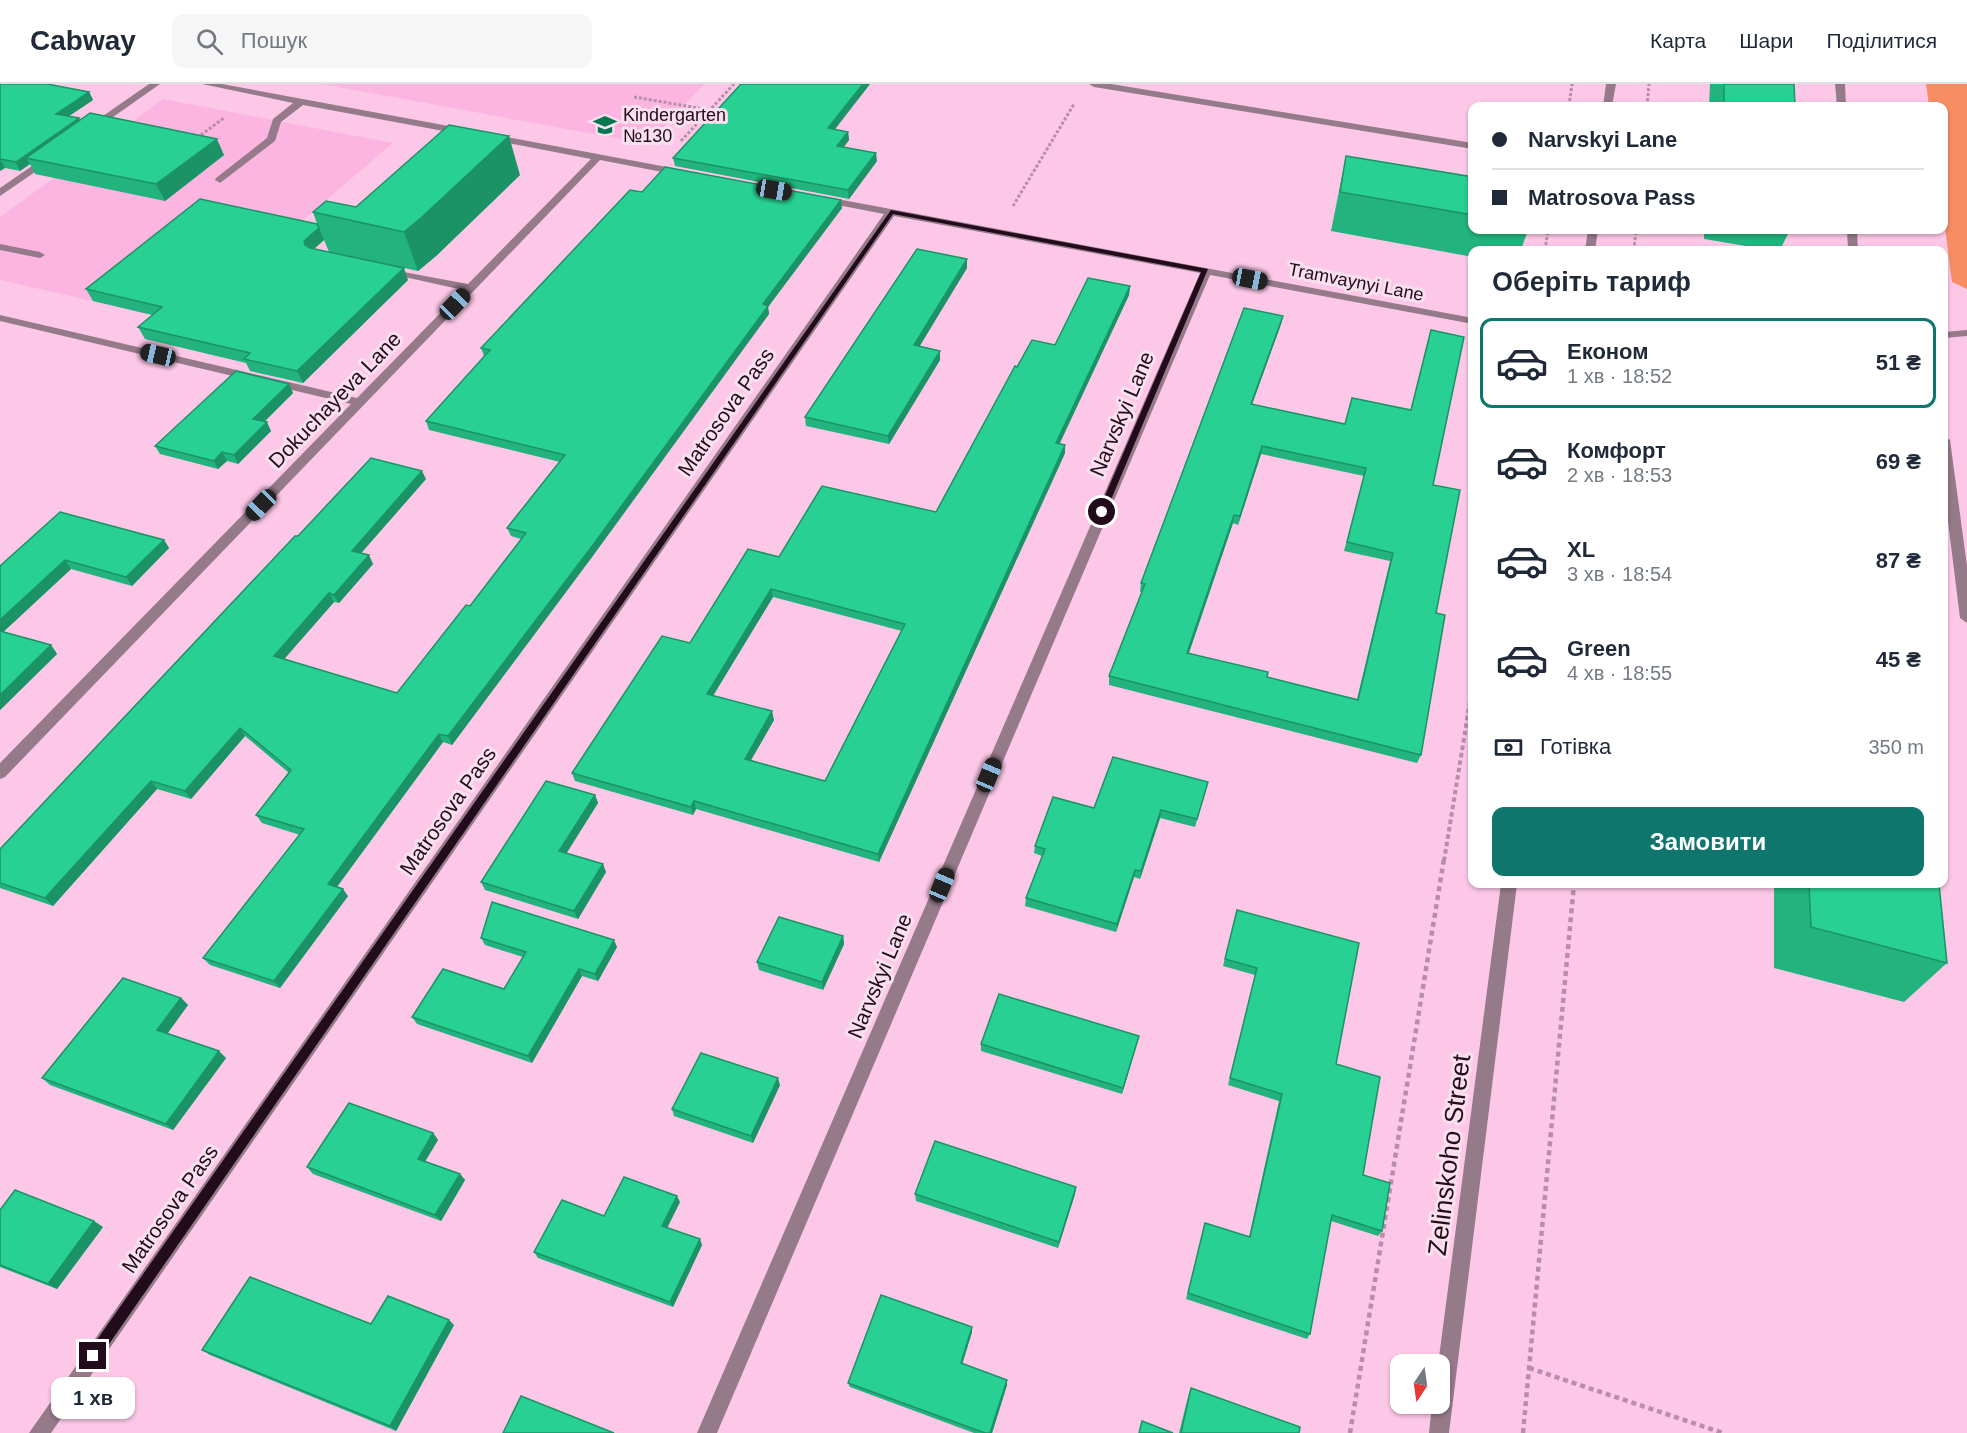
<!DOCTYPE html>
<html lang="uk">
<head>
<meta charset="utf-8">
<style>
  body { margin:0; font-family:Arial,sans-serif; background:#f6f6f7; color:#1f2937; height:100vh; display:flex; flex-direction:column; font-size:22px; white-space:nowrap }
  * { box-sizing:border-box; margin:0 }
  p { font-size:20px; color:#747a83 }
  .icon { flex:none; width:33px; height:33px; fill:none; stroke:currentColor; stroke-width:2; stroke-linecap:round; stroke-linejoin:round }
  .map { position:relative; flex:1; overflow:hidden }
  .side { position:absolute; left:1468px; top:162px; width:480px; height:642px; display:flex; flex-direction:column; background:#fff; border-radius:12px; box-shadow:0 2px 4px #0004 }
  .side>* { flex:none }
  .top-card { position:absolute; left:1468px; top:18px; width:480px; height:132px; border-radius:12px; box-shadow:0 2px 4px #0004; display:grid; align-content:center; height:132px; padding:0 24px; background:#fff }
  .needle { width:39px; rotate:193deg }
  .fabs { position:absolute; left:1390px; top:1270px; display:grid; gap:12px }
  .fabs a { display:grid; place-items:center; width:60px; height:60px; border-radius:12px; background:#fff; box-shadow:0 2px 4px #0004; font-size:30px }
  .end { position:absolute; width:27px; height:27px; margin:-14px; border:8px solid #220c1b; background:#fff; box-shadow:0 0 0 3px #fff }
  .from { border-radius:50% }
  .bubble { position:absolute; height:42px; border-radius:12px; background:#fff; box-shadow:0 2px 4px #0004; font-size:20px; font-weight:700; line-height:42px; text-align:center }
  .car { position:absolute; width:18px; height:36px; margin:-18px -9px; border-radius:8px; box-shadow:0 0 4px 2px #0007; background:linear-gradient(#222 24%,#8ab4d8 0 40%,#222 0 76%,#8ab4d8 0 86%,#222 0) }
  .top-card b { display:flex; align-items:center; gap:21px; height:57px; font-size:22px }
  .top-card b+b { border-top:2px solid #e0e1e3 }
  .top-card i { width:15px; height:15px; background:#1f2937 }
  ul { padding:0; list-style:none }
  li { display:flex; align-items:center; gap:18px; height:90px; margin:0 12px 9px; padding:0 12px; border:3px solid transparent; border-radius:12px }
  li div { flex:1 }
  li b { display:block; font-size:22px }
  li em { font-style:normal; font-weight:700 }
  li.current { border-color:#0f766e }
  li>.icon { width:54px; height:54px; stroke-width:1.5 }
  h2 { padding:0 24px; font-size:27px; line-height:72px }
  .pay { display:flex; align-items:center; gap:15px; height:66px; padding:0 24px; font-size:22px }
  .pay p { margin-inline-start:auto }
  .action { display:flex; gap:12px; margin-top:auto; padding:12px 24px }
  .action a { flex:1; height:69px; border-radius:12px; background:#0f766e; color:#fff; font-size:24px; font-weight:700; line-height:69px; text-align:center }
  header { display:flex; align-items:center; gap:36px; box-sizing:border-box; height:84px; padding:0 30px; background:#fff; border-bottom:2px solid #e0e1e3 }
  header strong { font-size:28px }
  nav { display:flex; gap:33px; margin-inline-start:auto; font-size:21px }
  .search { width:420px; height:54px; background:#f6f6f7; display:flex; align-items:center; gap:15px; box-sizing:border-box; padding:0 21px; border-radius:12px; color:#747a83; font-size:22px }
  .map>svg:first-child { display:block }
  .built { fill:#fcb4e0 }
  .green { fill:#f78d62 }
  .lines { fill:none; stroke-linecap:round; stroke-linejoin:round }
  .path-far2 { stroke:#b88da7; stroke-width:3; stroke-dasharray:3 2; stroke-linecap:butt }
  .path-far1 { stroke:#b88da7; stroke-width:4; stroke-dasharray:4.5 3; stroke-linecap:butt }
  .path { stroke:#b88da7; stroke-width:4.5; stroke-dasharray:5 4; stroke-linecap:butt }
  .minor { fill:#957a8a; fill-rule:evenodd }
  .wall { fill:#22b37e; fill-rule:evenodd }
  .shaded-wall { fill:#1c9267 }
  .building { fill:#28d093; stroke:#1c9267; stroke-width:1.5; fill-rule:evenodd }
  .route { fill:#220c1b }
  .labels { text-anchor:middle; stroke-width:6; stroke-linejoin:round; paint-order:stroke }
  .far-poi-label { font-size:18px; fill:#220c1b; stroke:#fadfee; text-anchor:start }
  .far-street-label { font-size:18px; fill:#220c1b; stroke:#fadfee }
  .street-label { font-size:21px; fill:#220c1b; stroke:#fadfee }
  .near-street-label { font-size:26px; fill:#220c1b; stroke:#fadfee }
</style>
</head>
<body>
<header>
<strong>Cabway</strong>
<div class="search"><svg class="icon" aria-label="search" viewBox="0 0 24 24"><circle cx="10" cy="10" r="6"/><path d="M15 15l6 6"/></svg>Пошук</div>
<nav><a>Карта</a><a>Шари</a><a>Поділитися</a></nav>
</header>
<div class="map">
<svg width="1967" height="1349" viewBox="0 0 1967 1349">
  <rect width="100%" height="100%" fill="#fdc8e8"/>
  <g class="built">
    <polygon points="322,0 704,0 648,60"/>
    <polygon points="163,15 393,59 184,238 0,196 0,133"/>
  </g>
  <polygon class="green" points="1926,0 1967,0 1967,205 1952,198 1944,136 1944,22 1929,22"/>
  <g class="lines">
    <g class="path-far2">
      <polyline points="634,13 710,26"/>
      <polyline points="1569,22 1572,0"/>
      <polyline points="1647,22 1649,0"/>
      <polyline points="197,54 225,33"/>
      <polyline points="681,57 734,0"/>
      <polyline points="1013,122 1074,20"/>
      <polyline points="1545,166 1548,146"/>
      <polyline points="1634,166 1636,146"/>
    </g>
    <polyline class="path-far1" points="1444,777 1473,599"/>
    <g class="path">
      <polyline points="1529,1284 1723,1349"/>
      <polyline points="1350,1349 1444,775"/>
      <polyline points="1523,1349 1574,800"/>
    </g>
    <g class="minor">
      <polygon points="149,0 160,0 96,45 90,45 90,41"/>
      <polygon points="202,0 222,0 465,45 470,48 465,51 303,21 281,38 275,57 220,99 215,96 216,94 267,54 273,35 293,19"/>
      <polygon points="1089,0 1111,0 1473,59 1473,65 1094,3"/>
      <polygon points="1606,0 1616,0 1612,22 1603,22"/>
      <polygon points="1835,0 1845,0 1846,22 1837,22"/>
      <polygon points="491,50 683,86 688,89 683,92 600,76 5,693 0,695 0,679 351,320 0,237 0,231 357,314 463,206 382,188 382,184 468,200 591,75 488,55 486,53"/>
      <polygon points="45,73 54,75 0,112 0,104"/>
      <polygon points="821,112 1473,234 1473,240 1210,191 717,1349 697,1349 1200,189 894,132 51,1349 29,1349 884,130 817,117 817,113"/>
      <polygon points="1588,146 1598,146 1595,166 1585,166"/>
      <polygon points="1847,146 1857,146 1858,166 1848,166"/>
      <polygon points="0,160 40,168 45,171 40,174 0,166"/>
      <polygon points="1967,246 1967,252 1944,254 1944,248"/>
      <polygon points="1944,352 1950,356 1967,482 1967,539 1960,534 1944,405"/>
      <polygon points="1501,800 1517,800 1449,1349 1429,1349 1432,1320 1440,1320 1440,1281 1438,1281"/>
    </g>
  </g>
  <g class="wall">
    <polygon points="0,0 89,8 93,16 69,32 80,36 224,71 165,117 35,90 30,80 20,87 5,84 0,87"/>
    <polygon points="870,0 834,45 848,48 849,56 844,63 877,77 849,115 675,82 673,74"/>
    <polygon points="1710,0 1794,0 1795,22 1709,22"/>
    <polygon points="1346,72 1473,93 1473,146 1528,146 1521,166 1473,166 1473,173 1331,147"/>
    <polygon points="520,91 436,172 418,187 329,168 324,156 314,165 408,196 303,299 250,287 246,279 145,255 138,243 152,231 93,217 86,205 317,140 313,128 356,123"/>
    <polygon points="642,108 842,124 768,223 769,230 592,473 452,661 443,658 337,803 348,812 280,904 210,881 203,874 300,751 262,739 256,731 289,689 245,652 191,715 157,705 53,822 0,804 0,765 298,452 426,395 361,469 373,480 339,519 334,518 284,575 397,609 470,522 521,455 511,452 507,444 560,378 429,346 426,337 484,272 481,264"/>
    <polygon points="1704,146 1790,146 1780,166 1770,166 1704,155"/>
    <polygon points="967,175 967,184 919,262 940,276 889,360 806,342 805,333"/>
    <path d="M1130,202l-1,9 -69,148 5,2v8l-186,409 -183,-53 -3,6 -118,-34 -3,-8 118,-130 89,-86 157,-45 81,-145 38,-22zM773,513l129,34 -77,150 -74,-21 23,-40 -61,-24z"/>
    <path d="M1281,240l-29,80 181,81 3,128 -15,142 -4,8 -308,-78v-9l33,-84h-2l1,-9zM1261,370l103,22 -20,75 46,10 -33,138 -90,-22 -78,-24 44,-130 5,2z"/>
    <polygon points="289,300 293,309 264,338 271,347 238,380 227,377 218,385 160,370 155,362"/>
    <polygon points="164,456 169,464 132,502 71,485 3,548 51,561 57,570 0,626 0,482"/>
    <polygon points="1206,706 1195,743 1160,734 1140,795 1134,793 1116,848 1025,822 1026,814 1042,772 1034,769 1035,762 1094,724"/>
    <polygon points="595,711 598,719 566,769 606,788 578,835 485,806 481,798"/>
    <polygon points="1774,800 1939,800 1947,879 1904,918 1774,884"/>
    <polygon points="1237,826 1336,980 1363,1091 1382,1147 1378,1152 1331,1137 1310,1250 1307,1255 1186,1215 1205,1139 1249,1153 1279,1017 1228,1001 1255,891 1223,882"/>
    <polygon points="843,852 844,860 823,906 759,886 757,878"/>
    <polygon points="481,854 617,863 598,897 582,892 532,979 417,940 412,933 504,905 523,873 485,861"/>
    <polygon points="181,914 188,921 167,949 226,974 173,1046 50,1001 42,994"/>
    <polygon points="1139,952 1122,1010 981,967 981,960"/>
    <polygon points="780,1001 753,1059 674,1032 672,1025"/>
    <polygon points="433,1049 438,1056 425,1077 460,1090 465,1096 441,1137 313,1090 307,1083"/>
    <polygon points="1076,1103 1075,1110 1058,1164 916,1117 915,1110"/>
    <polygon points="680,1118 667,1144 702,1161 673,1223 538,1174 534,1168 604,1132"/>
    <polygon points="0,1126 103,1143 57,1205 0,1183"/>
    <polygon points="454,1241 396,1347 210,1271 202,1266"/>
    <polygon points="972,1248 962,1280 1007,1301 992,1349 974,1349 850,1303 848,1299"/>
    <polygon points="1191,1304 1299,1349 1179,1349 1189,1309"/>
  </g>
  <g class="shaded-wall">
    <polygon points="863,0 870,0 829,53 828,44"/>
    <polygon points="89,8 93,16 60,38 56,30"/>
    <polygon points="79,34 84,43 26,74 30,80 20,87 16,78"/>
    <polygon points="848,48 849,56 838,70 837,62"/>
    <polygon points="509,52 520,91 436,172 418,187 404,148"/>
    <polygon points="217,55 224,71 165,117 156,100"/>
    <polygon points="876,69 877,77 849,115 848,106"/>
    <polygon points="0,75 5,84 0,87"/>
    <polygon points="841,116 842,124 768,223 769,230 592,473 452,661 448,652 763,220"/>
    <polygon points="319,144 324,156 309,169 305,161 304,157"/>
    <polygon points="967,175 967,184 915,270 914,261"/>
    <polygon points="404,184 408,196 303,299 297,287"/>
    <polygon points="1130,202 1129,211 1056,367 1056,359"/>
    <polygon points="1283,232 1281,240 1249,329 1251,320"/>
    <polygon points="940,267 940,276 889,360 888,352"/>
    <polygon points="289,300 293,309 258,344 253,335"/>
    <polygon points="267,338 271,347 238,380 234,371"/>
    <polygon points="1065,361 1065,369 879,778 878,770"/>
    <polygon points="1262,362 1261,370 1238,441 1240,432"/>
    <polygon points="222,368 227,377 218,385 214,377"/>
    <polygon points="422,387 426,395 356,475 352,467"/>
    <polygon points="1234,431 1233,439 1186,577 1187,569"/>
    <polygon points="164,456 169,464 132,502 126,493"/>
    <polygon points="369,471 373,480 339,519 334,511"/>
    <polygon points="65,476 71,485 0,551 0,536"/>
    <polygon points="771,505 773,513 709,618 707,610"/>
    <polygon points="329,509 334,518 279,581 274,572"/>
    <polygon points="51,561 57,570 0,626 0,611"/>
    <polygon points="772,627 774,636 747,683 745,675"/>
    <polygon points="240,644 245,652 191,715 185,707"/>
    <polygon points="439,650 443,658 333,808 328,800"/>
    <polygon points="151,697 157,705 53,822 45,814"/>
    <polygon points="595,711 598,719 563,775 559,767"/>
    <polygon points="694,717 696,725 693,731 691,723"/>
    <polygon points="1161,726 1160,734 1140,795 1141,787"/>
    <polygon points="603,780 606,788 578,835 574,827"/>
    <polygon points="1135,786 1134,793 1116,848 1117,840"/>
    <polygon points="343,805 348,812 280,904 274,897"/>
    <polygon points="843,852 844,860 823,906 822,898"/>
    <polygon points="614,856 617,863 598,897 595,890"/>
    <polygon points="579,885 582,892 532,979 528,972"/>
    <polygon points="181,914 188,921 165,953 157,946"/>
    <polygon points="1139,952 1137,959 1122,1010 1123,1004"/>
    <polygon points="219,967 226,974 173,1046 166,1040"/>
    <polygon points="778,994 780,1001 753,1059 751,1052"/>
    <polygon points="433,1049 438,1056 423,1081 418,1075"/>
    <polygon points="460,1090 465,1096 441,1137 435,1131"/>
    <polygon points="1076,1103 1075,1110 1058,1164 1059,1158"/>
    <polygon points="677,1112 680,1118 665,1148 662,1142"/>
    <polygon points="94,1137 103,1143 57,1205 48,1200"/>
    <polygon points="700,1155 702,1161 673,1223 670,1218"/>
    <polygon points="449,1236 454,1241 396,1347 390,1342"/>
    <polygon points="972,1243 972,1248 961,1284 961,1279"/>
    <polygon points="1007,1296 1007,1301 992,1349 990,1349"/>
  </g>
  <g class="building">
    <polygon points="0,0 47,0 89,8 56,30 79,34 16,78 0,75"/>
    <polygon points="741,0 863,0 828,44 848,48 837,62 876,69 848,106 673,74"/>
    <polygon points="1724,0 1794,0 1795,22 1724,22"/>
    <polygon points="90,29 217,55 156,100 26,74"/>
    <polygon points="449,41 509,52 422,133 404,148 313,128 326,117 356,123"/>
    <polygon points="1346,72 1473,93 1473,131 1340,108"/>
    <polygon points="665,83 841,116 763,220 768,222 590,465 448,652 439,650 328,800 343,805 274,897 203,874 304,745 256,731 291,686 240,644 185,707 151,697 45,814 0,799 0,765 295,452 298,452 371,374 422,387 352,467 369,471 334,511 329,509 274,572 397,609 466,521 470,522 526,449 507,444 565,371 426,337 490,266 481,264 630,106 642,108"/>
    <polygon points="200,115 317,140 319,144 304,157 305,161 310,164 404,184 297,287 244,275 250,269 138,243 162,223 86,205"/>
    <polygon points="917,165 967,175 914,261 940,267 888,352 805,333"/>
    <path d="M1088,194l42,8 -74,157 9,2 -187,409 -184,-53 -3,6 -119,-34 90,-137 28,7 58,-94 31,8 43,-71 114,26 79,-146 2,1 15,-27 23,5zM771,505l134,35 -80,157 -80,-22 27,-48 -65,-17z"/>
    <path d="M1244,224l39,8 -32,88 94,20 7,-26 59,12 20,-80 33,7 -31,148 27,5 -24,123 9,2 -24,140 -312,-79 36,-92 -4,-1zM1262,362l104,22 -19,74 46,11 -35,147 -91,-23 1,-5 -81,-19 47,-138 6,1z"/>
    <polygon points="236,287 289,300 253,335 267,338 234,371 222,368 214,377 155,362"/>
    <polygon points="60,428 164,456 126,493 65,476 0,536 0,482"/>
    <polygon points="0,547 51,561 0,611"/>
    <polygon points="1113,673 1208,698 1197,735 1161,726 1141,787 1135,786 1117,840 1026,814 1045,765 1035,762 1053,713 1094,724"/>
    <polygon points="546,697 595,711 559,767 603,780 574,827 481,798"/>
    <polygon points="1809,800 1939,800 1947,879 1811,843"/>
    <polygon points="492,818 614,856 595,890 579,885 528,972 412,933 443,885 504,905 526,868 481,854"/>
    <polygon points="1237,826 1359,859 1336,980 1380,993 1363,1091 1390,1099 1382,1147 1332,1131 1310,1250 1188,1209 1205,1139 1250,1153 1282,1010 1230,994 1257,884 1225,875"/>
    <polygon points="779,833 843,852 822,898 757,878"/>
    <polygon points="123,894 181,914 157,946 219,967 166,1040 42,994"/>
    <polygon points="999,910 1139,952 1123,1004 981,960"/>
    <polygon points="701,969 778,994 751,1052 672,1025"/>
    <polygon points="349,1019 433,1049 418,1075 460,1090 435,1131 307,1083"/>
    <polygon points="935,1057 1076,1103 1059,1158 915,1110"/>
    <polygon points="624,1093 677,1112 662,1142 700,1155 670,1218 534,1168 562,1116 604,1132"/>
    <polygon points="15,1106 94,1137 48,1200 0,1181 0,1126"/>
    <polygon points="250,1193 371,1240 388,1212 449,1236 390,1342 202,1266"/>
    <polygon points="881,1211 972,1243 961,1279 1007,1296 990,1349 985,1349 848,1299"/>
    <polygon points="1191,1304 1300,1343 1299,1349 1181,1349"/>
    <polygon points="521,1312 614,1349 503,1349"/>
    <polygon points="1142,1337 1173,1349 1139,1349"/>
  </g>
  <polygon class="route" points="891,126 1208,185 1105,430 1098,428 1201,188 893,130 98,1276 93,1278 89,1276 87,1272 89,1267"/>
  <defs>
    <g id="school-bare" transform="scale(1.8)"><path d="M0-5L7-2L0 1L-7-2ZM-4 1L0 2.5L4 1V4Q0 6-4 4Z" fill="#057650" stroke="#fadfee" stroke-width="2.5" paint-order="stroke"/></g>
  </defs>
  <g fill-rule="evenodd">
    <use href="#school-bare" x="605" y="41"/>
  </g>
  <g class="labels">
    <g class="far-poi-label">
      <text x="623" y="37">Kindergarten<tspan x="623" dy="21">№130</tspan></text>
    </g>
    <g class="far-street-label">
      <text transform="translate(1356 198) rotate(11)" y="6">Tramvaynyi Lane</text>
    </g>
    <g class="street-label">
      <text transform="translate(335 316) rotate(-46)" y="7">Dokuchayeva Lane</text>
      <text transform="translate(726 328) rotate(-55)" y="7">Matrosova Pass</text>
      <text transform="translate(1122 330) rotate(-67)" y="7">Narvskyi Lane</text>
      <text transform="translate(448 727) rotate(-55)" y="7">Matrosova Pass</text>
      <text transform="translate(880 892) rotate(-67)" y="7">Narvskyi Lane</text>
      <text transform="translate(170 1125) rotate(-55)" y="7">Matrosova Pass</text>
    </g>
    <g class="near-street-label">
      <text transform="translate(1449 1071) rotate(-83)" y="9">Zelinskoho Street</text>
    </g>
  </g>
</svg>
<div class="fabs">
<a><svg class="needle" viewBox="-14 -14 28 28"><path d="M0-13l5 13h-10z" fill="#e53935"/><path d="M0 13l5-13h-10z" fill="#747a83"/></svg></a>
</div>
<i class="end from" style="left:1102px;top:428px"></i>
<i class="end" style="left:93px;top:1272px"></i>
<div class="bubble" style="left:51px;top:1293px;width:84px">1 хв</div>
<i class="car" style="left:774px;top:106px;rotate:100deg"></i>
<i class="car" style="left:1250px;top:195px;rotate:101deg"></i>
<i class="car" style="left:455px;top:220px;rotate:44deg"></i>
<i class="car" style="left:158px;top:271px;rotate:283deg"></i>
<i class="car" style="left:261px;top:421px;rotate:224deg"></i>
<i class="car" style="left:989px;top:691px;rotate:23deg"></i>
<i class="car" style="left:942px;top:801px;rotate:23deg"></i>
<div class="top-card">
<b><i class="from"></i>Narvskyi Lane</b>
<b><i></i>Matrosova Pass</b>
</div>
<section class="side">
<h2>Оберіть тариф</h2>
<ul>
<li class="current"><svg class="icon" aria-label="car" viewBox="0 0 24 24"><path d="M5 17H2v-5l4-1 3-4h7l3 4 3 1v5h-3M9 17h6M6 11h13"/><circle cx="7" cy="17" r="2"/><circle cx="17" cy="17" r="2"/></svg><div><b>Економ</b><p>1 хв · 18:52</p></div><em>51 ₴</em></li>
<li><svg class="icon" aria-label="car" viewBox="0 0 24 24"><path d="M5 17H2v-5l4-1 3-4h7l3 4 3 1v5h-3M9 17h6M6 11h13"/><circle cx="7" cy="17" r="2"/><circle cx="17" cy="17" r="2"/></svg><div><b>Комфорт</b><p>2 хв · 18:53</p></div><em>69 ₴</em></li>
<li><svg class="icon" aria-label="car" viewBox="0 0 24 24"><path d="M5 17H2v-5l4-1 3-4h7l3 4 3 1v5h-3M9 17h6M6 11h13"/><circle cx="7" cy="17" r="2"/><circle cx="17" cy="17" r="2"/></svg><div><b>XL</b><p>3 хв · 18:54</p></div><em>87 ₴</em></li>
<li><svg class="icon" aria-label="car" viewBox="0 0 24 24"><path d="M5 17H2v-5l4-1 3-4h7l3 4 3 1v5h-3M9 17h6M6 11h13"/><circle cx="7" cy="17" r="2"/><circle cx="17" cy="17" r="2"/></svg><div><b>Green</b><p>4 хв · 18:55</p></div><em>45 ₴</em></li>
</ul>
<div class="pay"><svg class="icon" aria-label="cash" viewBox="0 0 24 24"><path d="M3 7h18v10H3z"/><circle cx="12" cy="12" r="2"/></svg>Готівка<p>350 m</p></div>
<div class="action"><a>Замовити</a></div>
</section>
</div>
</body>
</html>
